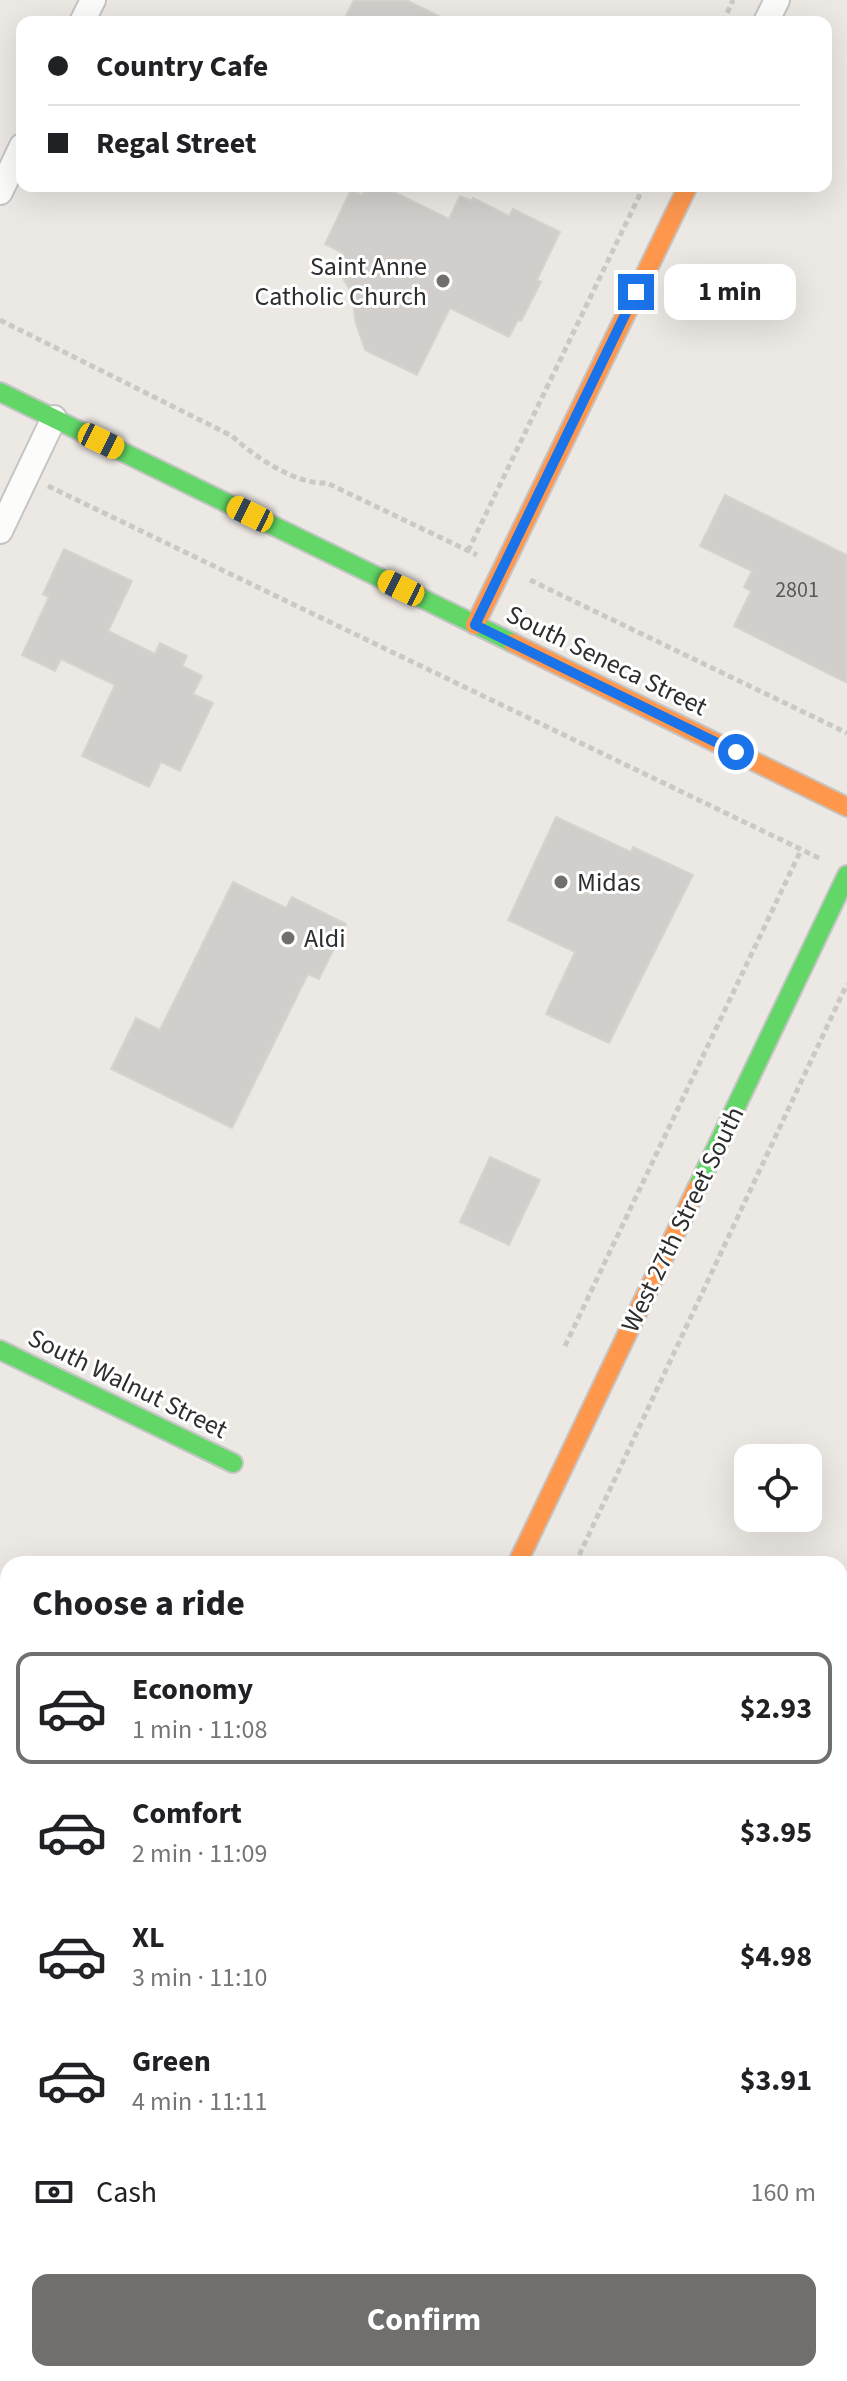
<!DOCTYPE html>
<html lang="en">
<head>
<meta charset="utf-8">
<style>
  body { margin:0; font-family:"Source Sans 3",sans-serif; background:#f6f6f6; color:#202124; height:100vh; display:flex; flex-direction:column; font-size:30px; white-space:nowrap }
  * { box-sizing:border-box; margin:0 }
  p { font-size:26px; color:#757577 }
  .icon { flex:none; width:44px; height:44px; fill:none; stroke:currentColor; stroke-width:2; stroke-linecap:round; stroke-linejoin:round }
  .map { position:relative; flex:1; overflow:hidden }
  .drawer { position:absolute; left:0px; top:1556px; width:848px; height:826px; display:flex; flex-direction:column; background:#fff; border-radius:24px 24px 0 0; box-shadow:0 8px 32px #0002 }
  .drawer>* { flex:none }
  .hud { position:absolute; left:16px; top:16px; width:816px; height:176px; border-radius:16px; box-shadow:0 8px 32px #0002; display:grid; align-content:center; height:176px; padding:0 32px; background:#fff }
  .buttons { position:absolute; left:734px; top:1444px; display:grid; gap:16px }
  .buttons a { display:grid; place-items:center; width:88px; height:88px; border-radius:16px; background:#fff; box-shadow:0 8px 32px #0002; font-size:40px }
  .end { position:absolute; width:36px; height:36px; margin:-18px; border:10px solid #1a73e8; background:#fff; box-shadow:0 0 0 4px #fff }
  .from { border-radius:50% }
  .bubble { position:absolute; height:56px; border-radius:16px; background:#fff; box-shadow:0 8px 32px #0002; font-size:26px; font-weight:700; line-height:56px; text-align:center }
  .car { position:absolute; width:24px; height:48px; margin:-24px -12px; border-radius:10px; box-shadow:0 0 6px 2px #0007; background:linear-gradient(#f5c518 24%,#345 0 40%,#f5c518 0 76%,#345 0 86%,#f5c518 0) }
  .hud b { display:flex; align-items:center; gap:28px; height:76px; font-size:30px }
  .hud b+b { border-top:2px solid #e0e0e0 }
  .hud i { width:20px; height:20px; background:#202124 }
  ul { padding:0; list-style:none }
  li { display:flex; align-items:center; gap:24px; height:112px; margin:0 16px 12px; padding:0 16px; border:4px solid transparent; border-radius:16px }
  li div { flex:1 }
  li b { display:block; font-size:30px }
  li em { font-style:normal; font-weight:700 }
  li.on { border-color:#706f6e }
  li>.icon { width:72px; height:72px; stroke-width:1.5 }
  h2 { padding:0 32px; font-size:36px; line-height:96px }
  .pay { display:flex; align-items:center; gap:20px; height:88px; padding:0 32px; font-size:30px }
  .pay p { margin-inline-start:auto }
  .action { display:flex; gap:16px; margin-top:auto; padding:16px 32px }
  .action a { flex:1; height:92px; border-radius:16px; background:#706f6e; color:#fff; font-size:32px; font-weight:700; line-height:92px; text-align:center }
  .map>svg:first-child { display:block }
  .education { fill:#e7ded2 }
  .building { fill:#d1cecb; stroke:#d7d4d0; stroke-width:2 }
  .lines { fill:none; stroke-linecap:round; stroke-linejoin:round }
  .street-casing { stroke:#c5c5c5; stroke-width:28 }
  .fast-casing { stroke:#c5c5c5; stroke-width:22 }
  .slow-casing { stroke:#c5c5c5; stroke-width:22 }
  .path { stroke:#c9c9c8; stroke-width:5; stroke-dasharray:6 4; stroke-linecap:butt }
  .street { stroke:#fcfcfb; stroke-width:24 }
  .fast { stroke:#63d668; stroke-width:18 }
  .slow { stroke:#ff974d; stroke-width:18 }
  .route { stroke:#1a73e8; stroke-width:10 }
  .poi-dot { fill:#706f6e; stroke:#fff; stroke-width:3 }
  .labels { text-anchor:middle; stroke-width:6; stroke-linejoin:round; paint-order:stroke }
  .number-label { font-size:22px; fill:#585857 }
  .poi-label { font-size:26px; fill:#2e2e2e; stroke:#fff; text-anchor:start }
  .street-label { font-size:26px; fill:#2e2e2e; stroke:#fff }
</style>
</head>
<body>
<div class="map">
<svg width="847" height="2381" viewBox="0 0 847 2381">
  <rect width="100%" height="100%" fill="#ece8e4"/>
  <g class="education">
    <polygon points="840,1851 847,1854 847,2260 840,2274"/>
    <polygon points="732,2374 792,2374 789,2381 747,2381"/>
  </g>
  <g class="building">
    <polygon points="354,0 406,0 451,22 343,22"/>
    <polygon points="367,186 382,186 449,219 460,196 472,201 473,198 509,216 513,209 560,232 537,280 541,282 521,321 518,320 509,337 450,308 417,375 365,350 355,320 353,295 336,267 343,253 325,244 351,190 362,195"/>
    <polygon points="725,495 847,555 847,683 734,626 751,591 744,587 752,571 700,546"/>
    <polygon points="64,549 132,581 108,631 155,654 160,643 187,656 182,666 202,676 193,694 213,703 180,771 161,762 149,787 82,756 115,685 61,659 55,671 22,655 49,597 43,594"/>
    <polygon points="556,817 631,852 633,847 693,875 609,1043 546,1014 575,952 508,920"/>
    <polygon points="233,882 286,908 292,897 346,924 319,979 308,974 232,1128 111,1069 136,1018 160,1030"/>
    <polygon points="490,1157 540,1180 509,1245 460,1222"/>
  </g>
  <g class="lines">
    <g class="street-casing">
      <g id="street">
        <polyline points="82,22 93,0"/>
        <polyline points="766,22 777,0"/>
        <polyline points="0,192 22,146"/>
        <polyline points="0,531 54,418"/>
        <polyline points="0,2310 8,2314"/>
        <polyline points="124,2374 134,2380"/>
        <polyline points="650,2374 665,2381"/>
      </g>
    </g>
    <g class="fast-casing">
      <g id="fast">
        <polyline points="0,392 513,643"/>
        <polyline points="697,1188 847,875"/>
        <polyline points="0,1350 233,1463"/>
      </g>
    </g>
    <g class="slow-casing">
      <g id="slow">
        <polyline points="475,625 688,186"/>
        <polyline points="513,643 847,807"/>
        <polyline points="517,1564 697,1188"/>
      </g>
    </g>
    <g class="path">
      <polyline points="723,22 733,0"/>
      <path d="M0,320l232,116c23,21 64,49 95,47l150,72"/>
      <polyline points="48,486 821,859"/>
      <polyline points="468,551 644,186"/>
      <polyline points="530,580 847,733"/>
      <polyline points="565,1346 801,850"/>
      <polyline points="575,1564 847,984"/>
      <polyline points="0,2273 8,2277"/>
      <polyline points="561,2374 576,2381"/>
      <polyline points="741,2374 755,2381"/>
      <polyline points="84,2381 87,2374"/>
      <polyline points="190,2381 193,2374"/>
    </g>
    <use href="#street" class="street"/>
    <use href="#fast" class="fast"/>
    <use href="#slow" class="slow"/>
  </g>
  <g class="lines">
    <polyline class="route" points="636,292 475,625 736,752"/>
  </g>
  <g class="poi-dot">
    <circle cx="443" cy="281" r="8"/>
    <circle cx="561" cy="882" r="8"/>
    <circle cx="288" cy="938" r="8"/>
  </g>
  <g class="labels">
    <g class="number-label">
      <text x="797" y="597">2801</text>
    </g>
    <g class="poi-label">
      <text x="427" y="275" text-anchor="end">Saint Anne<tspan x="427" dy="30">Catholic Church</tspan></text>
      <text x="577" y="891">Midas</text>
      <text x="304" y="947">Aldi</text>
    </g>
    <g class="street-label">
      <text transform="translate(607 660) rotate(26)" y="9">South Seneca Street</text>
      <text transform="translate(682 1219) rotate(-64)" y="9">West 27th Street South</text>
      <text transform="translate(128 1383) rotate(26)" y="9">South Walnut Street</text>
    </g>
  </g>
</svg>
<div class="buttons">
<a><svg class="icon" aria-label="locate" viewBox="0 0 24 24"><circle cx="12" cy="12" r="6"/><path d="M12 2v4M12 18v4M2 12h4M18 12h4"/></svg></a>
</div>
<i class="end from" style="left:736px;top:752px"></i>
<i class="end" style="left:636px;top:292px"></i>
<div class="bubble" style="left:664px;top:264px;width:132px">1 min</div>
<i class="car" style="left:101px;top:441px;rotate:116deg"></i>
<i class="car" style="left:250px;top:514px;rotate:296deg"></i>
<i class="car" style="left:401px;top:588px;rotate:296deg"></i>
<div class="hud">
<b><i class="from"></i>Country Cafe</b>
<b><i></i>Regal Street</b>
</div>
<section class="drawer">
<h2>Choose a ride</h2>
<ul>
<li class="on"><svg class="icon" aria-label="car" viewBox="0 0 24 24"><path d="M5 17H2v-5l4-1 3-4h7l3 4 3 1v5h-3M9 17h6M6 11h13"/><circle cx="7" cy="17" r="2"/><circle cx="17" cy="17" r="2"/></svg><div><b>Economy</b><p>1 min · 11:08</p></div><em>$2.93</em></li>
<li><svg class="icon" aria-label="car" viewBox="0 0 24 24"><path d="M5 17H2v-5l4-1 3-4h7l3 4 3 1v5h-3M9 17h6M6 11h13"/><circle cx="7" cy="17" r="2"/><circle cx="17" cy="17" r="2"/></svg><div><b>Comfort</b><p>2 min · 11:09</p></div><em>$3.95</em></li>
<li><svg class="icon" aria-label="car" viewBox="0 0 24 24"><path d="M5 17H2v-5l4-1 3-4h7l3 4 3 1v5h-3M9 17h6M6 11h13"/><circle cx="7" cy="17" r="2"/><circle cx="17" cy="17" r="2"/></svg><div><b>XL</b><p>3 min · 11:10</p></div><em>$4.98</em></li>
<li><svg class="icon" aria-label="car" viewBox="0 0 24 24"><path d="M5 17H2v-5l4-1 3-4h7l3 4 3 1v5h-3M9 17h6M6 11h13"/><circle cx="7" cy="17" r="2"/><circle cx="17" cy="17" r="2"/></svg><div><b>Green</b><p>4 min · 11:11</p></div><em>$3.91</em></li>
</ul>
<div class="pay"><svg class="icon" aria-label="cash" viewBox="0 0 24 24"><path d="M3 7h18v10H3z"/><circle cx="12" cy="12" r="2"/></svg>Cash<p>160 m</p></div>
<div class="action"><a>Confirm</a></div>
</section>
</div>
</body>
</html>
